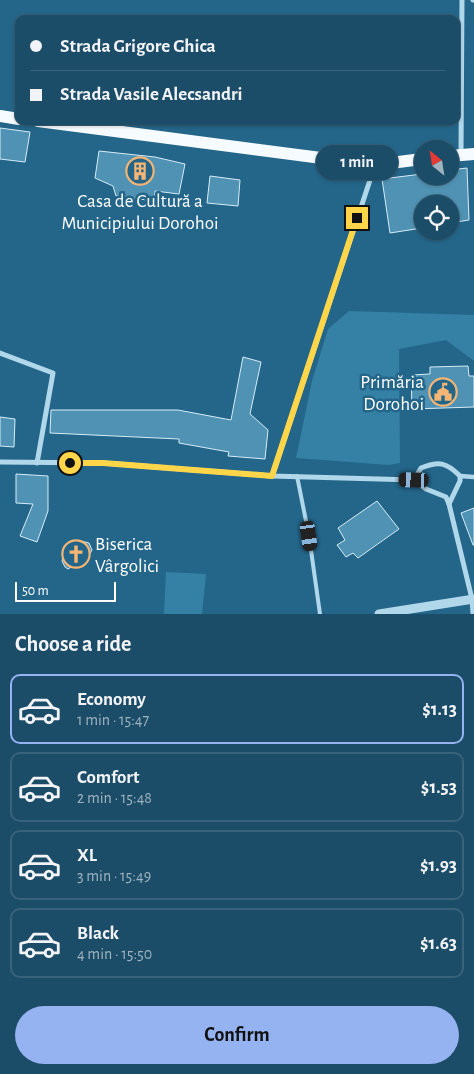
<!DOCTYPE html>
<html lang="en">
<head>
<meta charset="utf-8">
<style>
  body { margin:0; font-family:"Alegreya Sans",sans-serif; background:#24536e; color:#f1f3f6; height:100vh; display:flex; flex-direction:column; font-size:19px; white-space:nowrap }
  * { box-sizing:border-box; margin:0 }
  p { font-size:16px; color:#a0b4c0 }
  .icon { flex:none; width:28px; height:28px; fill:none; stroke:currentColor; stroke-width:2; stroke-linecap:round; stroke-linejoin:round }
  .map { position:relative; height:614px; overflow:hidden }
  .sheet { display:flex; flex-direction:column; background:#1b4c68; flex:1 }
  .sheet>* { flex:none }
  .top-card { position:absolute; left:15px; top:15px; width:445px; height:110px; border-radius:10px; box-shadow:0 1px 4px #0004,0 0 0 1px #39637c; display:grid; align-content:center; height:110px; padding:0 15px; background:#1b4c68 }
  .needle { width:32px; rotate:330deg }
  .fabs { position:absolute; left:414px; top:140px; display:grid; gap:10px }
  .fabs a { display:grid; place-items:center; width:45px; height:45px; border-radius:50%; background:#1b4c68; box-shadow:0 1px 4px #0004,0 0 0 1px #39637c; font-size:25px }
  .scale { position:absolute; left:15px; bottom:12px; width:101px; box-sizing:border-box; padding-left:5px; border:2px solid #fff; border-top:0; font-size:14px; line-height:18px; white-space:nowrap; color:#fff; -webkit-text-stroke:4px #24668a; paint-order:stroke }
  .end { position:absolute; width:22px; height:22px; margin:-11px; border:6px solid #ffd54a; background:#111; box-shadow:0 0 0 2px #111 }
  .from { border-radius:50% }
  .bubble { position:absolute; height:35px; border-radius:18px; background:#1b4c68; box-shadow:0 1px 4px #0004,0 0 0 1px #39637c; font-size:16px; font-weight:700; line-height:35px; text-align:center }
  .car { position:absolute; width:15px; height:30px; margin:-15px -8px; border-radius:6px; box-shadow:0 0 4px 1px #0007; background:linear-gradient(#222 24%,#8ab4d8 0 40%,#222 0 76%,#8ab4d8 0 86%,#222 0) }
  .top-card b { display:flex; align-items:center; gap:18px; height:48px; font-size:19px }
  .top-card b+b { border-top:1px solid #39637c }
  .top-card i { width:12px; height:12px; background:#f1f3f6 }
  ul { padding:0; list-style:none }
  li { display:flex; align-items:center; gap:15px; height:70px; margin:0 10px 8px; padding:0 5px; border:2px solid #39637c; border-radius:10px }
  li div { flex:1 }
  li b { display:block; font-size:19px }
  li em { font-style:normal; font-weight:700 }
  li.on { border-color:#95b2f1 }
  li>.icon { width:45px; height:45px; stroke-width:1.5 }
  h2 { padding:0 15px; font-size:22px; line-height:60px }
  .button { display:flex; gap:10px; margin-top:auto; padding:10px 15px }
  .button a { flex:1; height:58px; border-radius:30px; background:#95b2f1; color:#111; font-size:20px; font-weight:700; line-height:58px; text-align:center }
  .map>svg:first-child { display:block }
  .green { fill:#3580a5 }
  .building { fill:#5092b3; stroke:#d6ecf8 }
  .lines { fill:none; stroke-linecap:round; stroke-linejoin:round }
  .service { stroke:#b1d7ea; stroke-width:4 }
  .pedestrian { stroke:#b1d7ea; stroke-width:4.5 }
  .minor { stroke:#b1d7ea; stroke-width:5 }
  .tertiary { stroke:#b1d7ea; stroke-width:9 }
  .primary { stroke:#f5fbfe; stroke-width:12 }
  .route { stroke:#ffd54a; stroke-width:6 }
  .labels { text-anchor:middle; stroke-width:5; stroke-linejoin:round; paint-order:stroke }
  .poi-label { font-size:19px; fill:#fff; stroke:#24668a }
</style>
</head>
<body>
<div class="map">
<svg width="474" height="614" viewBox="0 0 474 614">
  <rect width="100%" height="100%" fill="#24668a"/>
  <g class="green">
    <polygon points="349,311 474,315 474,361 446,340 399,349 400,463 389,465 296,458 312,381 328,329"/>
    <polygon points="166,572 206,574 202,614 164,614"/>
  </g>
  <g class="building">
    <polygon points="0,128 30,132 25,162 0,159"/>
    <polygon points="99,151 155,157 185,164 179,194 155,191 155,201 116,196 113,186 95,178"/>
    <polygon points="467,168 469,220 450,223 450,204 422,204 422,228 390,233 382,179 422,174 422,176 450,176 450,170"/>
    <polygon points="210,176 240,180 238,206 207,203"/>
    <polygon points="243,357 261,362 250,414 268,430 265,459 228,456 229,452 179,443 179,439 50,433 51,410 178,410 231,420"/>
    <polygon points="468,366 469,376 474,376 474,407 412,409 411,375 430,374 430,367"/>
    <polygon points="0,417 15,419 14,447 0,446"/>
    <polygon points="16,474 48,476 48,511 37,542 20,536 33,504 16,503"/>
    <polygon points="377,501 399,529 358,558 353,553 346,557 337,545 345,540 338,528"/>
    <polygon points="474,508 474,545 473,545 461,513"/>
    <polygon points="81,541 89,543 92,550 88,557 68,569 65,567 62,561 63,557"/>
  </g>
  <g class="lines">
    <polyline class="service" points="297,476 309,536 320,614"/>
    <polyline class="pedestrian" points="460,476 474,477"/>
    <g class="minor">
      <polyline points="473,0 474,0"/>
      <polyline points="461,154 462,0"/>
      <polyline points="0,353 53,373 37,463"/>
      <path d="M0,462l103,1 169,13 142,4 7,-12c18,-7 25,-6 39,8v5l-11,23 -3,-7 -20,-8 -12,-9"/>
      <polyline points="272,476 375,165"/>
      <polyline points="449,504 472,599 473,614"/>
    </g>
    <polyline class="tertiary" points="379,614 474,599"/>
    <g class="primary">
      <polyline points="0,116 19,119"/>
      <polyline points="38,121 375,165 422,159"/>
      <polyline points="450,156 474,154"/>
    </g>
  </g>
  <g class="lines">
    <polyline class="route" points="70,463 103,463 272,476 357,218"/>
  </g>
  <defs>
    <g id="building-ring" transform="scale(1.4375)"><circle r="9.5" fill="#24668a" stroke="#f5b575" stroke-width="1.5"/><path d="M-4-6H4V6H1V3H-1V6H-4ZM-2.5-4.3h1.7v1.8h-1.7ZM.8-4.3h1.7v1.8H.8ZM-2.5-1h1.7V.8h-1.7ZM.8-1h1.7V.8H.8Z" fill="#f5b575"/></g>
    <g id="civic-ring" transform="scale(1.4375)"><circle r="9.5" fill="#24668a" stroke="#f5b575" stroke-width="1.5"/><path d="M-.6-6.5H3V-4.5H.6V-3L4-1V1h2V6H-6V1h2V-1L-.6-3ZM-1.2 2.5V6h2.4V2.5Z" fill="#f5b575"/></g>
    <g id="church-ring" transform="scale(1.4375)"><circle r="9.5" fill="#24668a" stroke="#f5b575" stroke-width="1.5"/><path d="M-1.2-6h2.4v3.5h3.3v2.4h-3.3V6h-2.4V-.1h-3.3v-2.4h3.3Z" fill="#f5b575"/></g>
  </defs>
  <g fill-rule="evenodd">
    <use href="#building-ring" x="140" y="171"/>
    <use href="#civic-ring" x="443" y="392"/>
    <use href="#church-ring" x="76" y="554"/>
  </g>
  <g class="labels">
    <g class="poi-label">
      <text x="140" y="207">Casa de Cultură a<tspan x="140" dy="22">Municipiului Dorohoi</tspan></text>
      <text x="424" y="388" text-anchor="end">Primăria<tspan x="424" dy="22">Dorohoi</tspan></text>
      <text x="95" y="550" text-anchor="start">Biserica<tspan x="95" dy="22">Vârgolici</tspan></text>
    </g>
  </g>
</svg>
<div class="fabs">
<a><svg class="needle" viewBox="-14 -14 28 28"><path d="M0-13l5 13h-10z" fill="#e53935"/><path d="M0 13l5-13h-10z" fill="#a0b4c0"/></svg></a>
<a><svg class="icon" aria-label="locate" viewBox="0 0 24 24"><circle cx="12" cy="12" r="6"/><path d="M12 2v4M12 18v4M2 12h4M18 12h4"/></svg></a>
</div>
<div class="scale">50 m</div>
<i class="end from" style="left:70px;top:463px"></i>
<i class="end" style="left:357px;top:218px"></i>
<div class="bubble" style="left:316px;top:145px;width:82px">1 min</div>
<i class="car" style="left:414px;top:480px;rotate:272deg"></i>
<i class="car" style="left:309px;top:536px;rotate:172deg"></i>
<div class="top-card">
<b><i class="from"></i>Strada Grigore Ghica</b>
<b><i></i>Strada Vasile Alecsandri</b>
</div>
</div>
<section class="sheet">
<h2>Choose a ride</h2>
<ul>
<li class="on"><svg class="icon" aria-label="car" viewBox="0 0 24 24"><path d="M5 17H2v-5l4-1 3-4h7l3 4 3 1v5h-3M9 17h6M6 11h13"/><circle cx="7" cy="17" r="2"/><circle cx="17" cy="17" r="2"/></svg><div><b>Economy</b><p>1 min · 15:47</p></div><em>$1.13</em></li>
<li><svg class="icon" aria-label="car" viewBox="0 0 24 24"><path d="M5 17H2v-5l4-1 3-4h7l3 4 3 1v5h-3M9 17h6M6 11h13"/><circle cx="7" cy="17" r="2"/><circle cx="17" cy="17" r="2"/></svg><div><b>Comfort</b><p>2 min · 15:48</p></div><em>$1.53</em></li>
<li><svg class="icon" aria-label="car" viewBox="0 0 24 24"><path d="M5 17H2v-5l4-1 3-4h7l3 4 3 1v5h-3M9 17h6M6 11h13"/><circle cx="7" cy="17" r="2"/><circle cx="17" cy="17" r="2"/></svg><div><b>XL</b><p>3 min · 15:49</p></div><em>$1.93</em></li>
<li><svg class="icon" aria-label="car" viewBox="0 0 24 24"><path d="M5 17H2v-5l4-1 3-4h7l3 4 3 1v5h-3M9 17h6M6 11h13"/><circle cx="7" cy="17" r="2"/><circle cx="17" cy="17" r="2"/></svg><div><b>Black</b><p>4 min · 15:50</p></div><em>$1.63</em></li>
</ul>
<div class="button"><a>Confirm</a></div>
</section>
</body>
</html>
